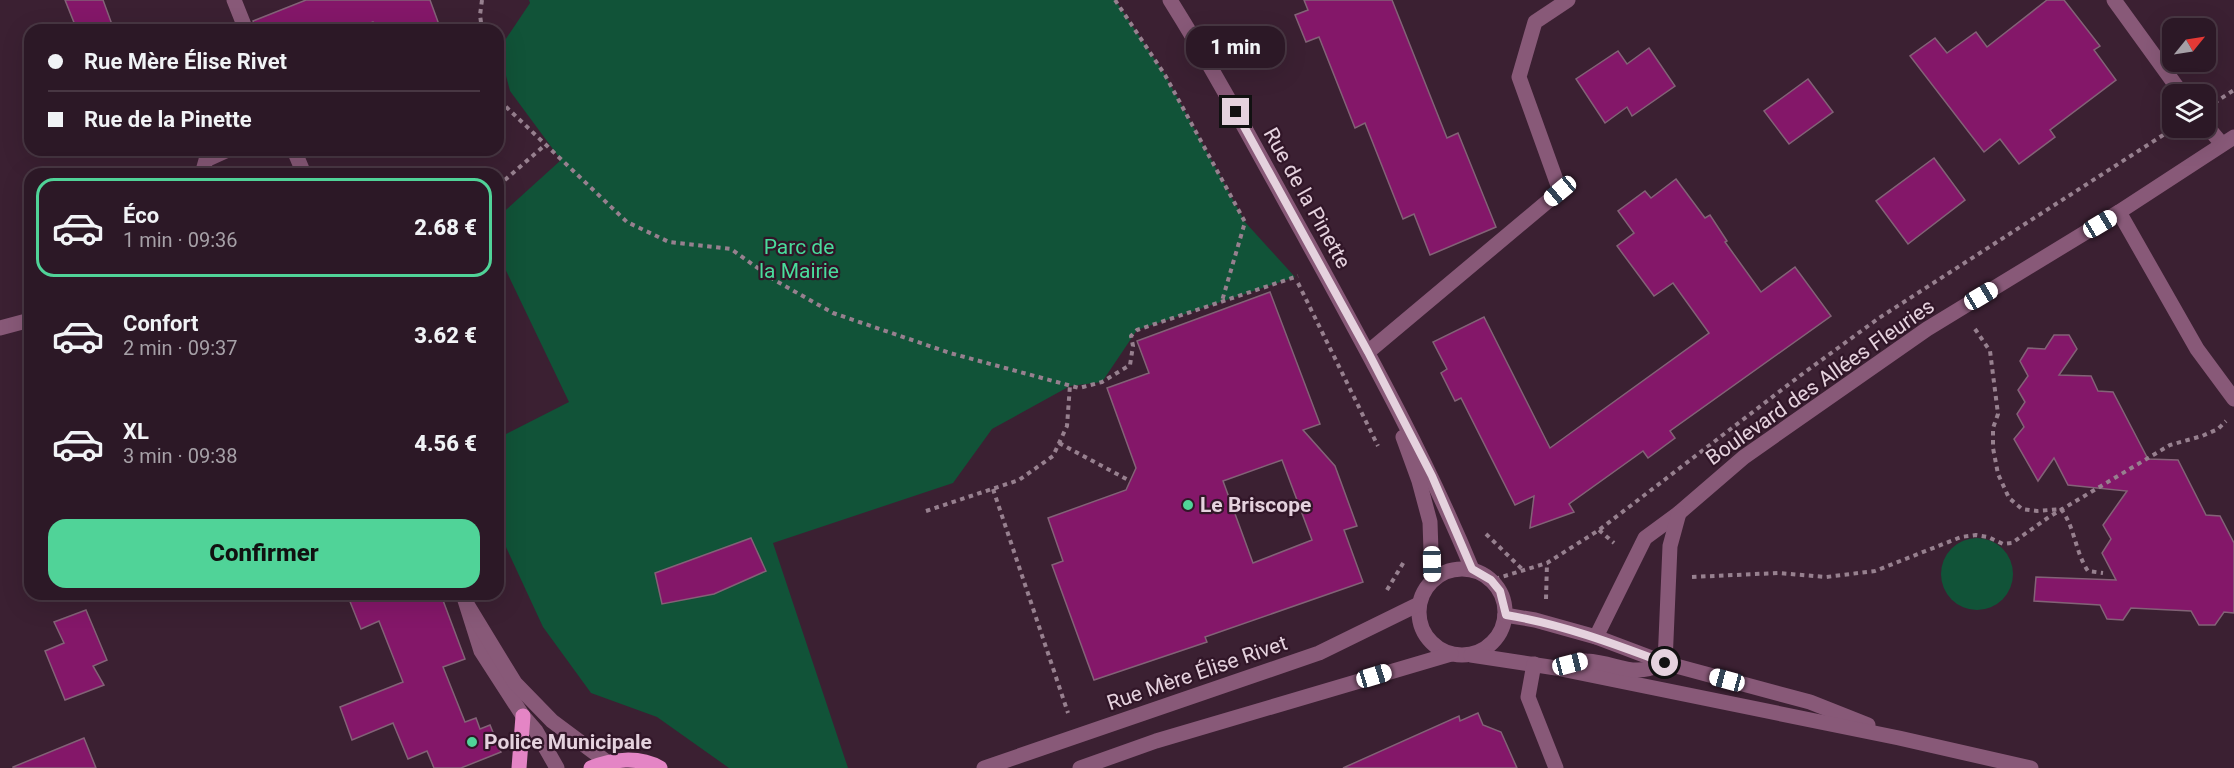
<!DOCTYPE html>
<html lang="fr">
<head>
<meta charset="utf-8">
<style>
  body { margin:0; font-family:Roboto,sans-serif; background:#34212e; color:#f1f3f6; height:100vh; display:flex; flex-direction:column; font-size:22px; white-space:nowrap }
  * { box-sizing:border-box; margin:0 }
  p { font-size:20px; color:#a6a0a7 }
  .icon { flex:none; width:33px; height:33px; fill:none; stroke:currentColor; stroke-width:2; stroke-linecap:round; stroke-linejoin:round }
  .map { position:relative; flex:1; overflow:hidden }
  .sheet { position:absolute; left:24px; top:168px; width:480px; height:432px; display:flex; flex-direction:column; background:#2c1826; border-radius:18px; box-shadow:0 6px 24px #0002,0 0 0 2px #483743 }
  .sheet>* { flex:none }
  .top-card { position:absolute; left:24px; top:24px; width:480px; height:132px; border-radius:18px; box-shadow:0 6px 24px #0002,0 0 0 2px #483743; display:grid; align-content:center; height:132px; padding:0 24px; background:#2c1826 }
  .needle { width:39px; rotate:60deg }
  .buttons { position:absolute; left:2162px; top:18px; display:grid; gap:12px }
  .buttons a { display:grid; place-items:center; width:54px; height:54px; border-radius:12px; background:#2c1826; box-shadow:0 6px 24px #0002,0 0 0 2px #483743; font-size:30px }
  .end { position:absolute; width:27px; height:27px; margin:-14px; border:8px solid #e5d2de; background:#111; box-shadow:0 0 0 3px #111 }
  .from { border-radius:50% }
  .bubble { position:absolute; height:42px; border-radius:18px; background:#2c1826; box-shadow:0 6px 24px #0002,0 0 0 2px #483743; font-size:20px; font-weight:800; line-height:42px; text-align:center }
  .car { position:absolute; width:18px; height:36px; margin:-18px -9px; border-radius:8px; box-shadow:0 0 4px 2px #0007; background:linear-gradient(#fff 24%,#345 0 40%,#fff 0 76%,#345 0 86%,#fff 0) }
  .top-card b { display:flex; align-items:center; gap:21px; height:57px; font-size:22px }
  .top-card b+b { border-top:2px solid #483743 }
  .top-card i { width:15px; height:15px; background:#f1f3f6 }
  ul { padding:10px 0 0; list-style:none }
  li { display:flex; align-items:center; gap:18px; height:99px; margin:0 12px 9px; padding:0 12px; border:3px solid transparent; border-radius:18px }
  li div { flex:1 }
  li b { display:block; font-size:22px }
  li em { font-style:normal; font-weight:800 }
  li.selected { border-color:#50d398 }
  li>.icon { width:54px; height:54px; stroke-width:1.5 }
  .action { display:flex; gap:12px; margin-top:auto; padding:12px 24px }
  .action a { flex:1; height:69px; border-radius:18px; background:#50d398; color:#111; font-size:24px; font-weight:800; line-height:69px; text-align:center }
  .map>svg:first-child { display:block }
  .green { fill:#115338 }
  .building { fill:#841769; stroke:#836277; stroke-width:1.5; fill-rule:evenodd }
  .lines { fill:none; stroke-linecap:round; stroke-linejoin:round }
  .path { stroke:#97808f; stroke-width:4; stroke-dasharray:4.5 4.5; stroke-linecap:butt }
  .minor { stroke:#885978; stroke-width:15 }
  .major { stroke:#e485c5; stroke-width:15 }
  .route { stroke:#e5d2de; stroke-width:8 }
  .poi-dot { fill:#50d398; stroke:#311628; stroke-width:2 }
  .labels { text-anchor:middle; stroke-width:4.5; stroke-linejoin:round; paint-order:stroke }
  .street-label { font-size:21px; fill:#e5d2de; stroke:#311628 }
  .park-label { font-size:21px; fill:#49dc9c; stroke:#311628 }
  .poi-label { font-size:21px; font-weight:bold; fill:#e5d2de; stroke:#311628; text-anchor:start }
</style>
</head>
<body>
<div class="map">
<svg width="2234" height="768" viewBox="0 0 2234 768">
  <rect width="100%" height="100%" fill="#3b2032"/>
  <g class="green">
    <polygon points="529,0 1115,0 1165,75 1245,222 1295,277 1137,330 1102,382 1070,386 992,429 953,483 773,543 848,768 729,768 657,717 591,693 543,627 498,530 498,438 569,402 498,254 498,217 561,160 510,91 499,49 530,3"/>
    <circle cx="1977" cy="574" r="36"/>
  </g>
  <g class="building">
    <polygon points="65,0 103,0 114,30 77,30"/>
    <polygon points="306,0 430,0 441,30 376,30 373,22 352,30 256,30 253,21"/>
    <polygon points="1304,0 1392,0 1447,138 1458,133 1496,227 1430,255 1414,214 1403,219 1365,123 1355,128 1319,37 1306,42 1295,15 1308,10"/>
    <polygon points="2047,0 2064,0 2100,46 2094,50 2116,80 2050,130 2055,137 2019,164 2000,139 1984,152 1910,56 1935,38 1947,53 1976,32 1987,47"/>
    <polygon points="1649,48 1675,86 1632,116 1627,107 1605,123 1576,79 1618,51 1627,64"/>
    <polygon points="1808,79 1833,112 1789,144 1764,111"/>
    <polygon points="1934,158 1965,200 1908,244 1876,201"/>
    <polygon points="1676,179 1705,218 1710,215 1727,241 1725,242 1761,292 1795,267 1831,316 1670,431 1675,438 1648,458 1643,451 1569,504 1574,512 1530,528 1534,496 1515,505 1461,398 1455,401 1441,373 1447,369 1433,342 1484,317 1550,448 1709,333 1673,283 1654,296 1617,246 1634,233 1618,211 1645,191 1651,198"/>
    <path d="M1270,292l50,132 -17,6 32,36 22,60 -13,4 19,52 -158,55 2,5 -113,38 -42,-115 11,-4 -15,-43 78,-28 10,-22 -29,-80 42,-15 -12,-32zM1282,460l30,80 -59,23 -30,-82z"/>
    <polygon points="2054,335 2069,335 2077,349 2059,375 2091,376 2098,391 2113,392 2148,459 2178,460 2206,515 2220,516 2234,543 2234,613 2224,612 2215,625 2199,625 2191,611 2131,608 2123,620 2107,619 2100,605 2034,601 2036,577 2116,580 2102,553 2111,539 2103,525 2127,491 2068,485 2054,458 2038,481 2014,439 2024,427 2017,414 2025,402 2018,390 2028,376 2020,361 2028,348 2045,349"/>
    <polygon points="751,538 766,571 714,594 662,604 655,573"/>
    <polygon points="347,594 443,594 441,595 465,659 443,667 465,722 476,718 480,729 490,725 501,752 461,768 434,768 427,751 408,759 393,723 352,740 340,707 403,682 379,621 361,629"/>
    <polygon points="86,610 107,660 93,666 104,685 65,700 45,651 64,643 54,622"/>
    <polygon points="1478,713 1483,725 1501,732 1517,768 1343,768 1459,716 1460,721"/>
    <polygon points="84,738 96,768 13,768 13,767"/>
  </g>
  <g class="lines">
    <g class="path">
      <polyline points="482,0 480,15 482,30"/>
      <polyline points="1115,0 1165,75 1245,222 1222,301"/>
      <polyline points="498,91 503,104 627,222 669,242 731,249 776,281 833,313 950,353 1079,388 1102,382 1130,365 1133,346 1131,336 1137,330 1298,276"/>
      <polyline points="2214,103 2234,90"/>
      <polyline points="498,186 545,145"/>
      <polyline points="1298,283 1378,446"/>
      <path d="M1975,329l15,22 8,63 -5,14v20l5,26 11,24 13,11 15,2 24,-2c14,18 14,43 27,62l15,2"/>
      <polyline points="1059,443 1130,481"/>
      <polyline points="993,489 1068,713"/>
      <polyline points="926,511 1019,480 1053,456 1067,426 1070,385"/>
      <polyline points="1599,530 1614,543"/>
      <polyline points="1486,534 1523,570"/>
      <polyline points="1692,577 1778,573 1826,577 1875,571 1961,537 1976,535 1988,537 2003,544 2012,543 2049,517 2170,445 2202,436 2218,429 2226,421"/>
      <polyline points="1495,579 1547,563 1599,530 1801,375 1879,318 2174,128"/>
      <polyline points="1387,590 1405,560"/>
      <polyline points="1546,599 1547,563"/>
    </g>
    <g class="minor">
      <polyline points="234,0 246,30"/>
      <path d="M1170,0c49,78 92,160 137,241 59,108 118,214 165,328"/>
      <polyline points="2114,0 2182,94"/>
      <polyline points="2205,124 2222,144"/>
      <polyline points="294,150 304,174"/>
      <polyline points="202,174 206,160 228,150"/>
      <polyline points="2119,212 2197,349 2234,399"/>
      <polyline points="0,328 30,320"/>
      <polyline points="1368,352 1560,191 1519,77 1535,22 1568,0"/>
      <polyline points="1403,437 1419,481 1430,522 1432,581"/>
      <circle cx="1462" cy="612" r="43"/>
      <polyline points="463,594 481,651 523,716 536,731 557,768"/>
      <polyline points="468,606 515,683 552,721 607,762"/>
      <polyline points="1505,615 1535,620 1596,637 1665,663 1810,702 1868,725"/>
      <polyline points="1596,637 1645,538 1679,513 1744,457 1927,329 2119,212 2234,137"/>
      <polyline points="1471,655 1556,668 1899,738 2031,768"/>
      <polyline points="1534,664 1528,697 1556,768"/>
      <path d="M1559,667c8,-2 19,-7 27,-6 34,2 44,18 79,2l5,-117 9,-33"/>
      <polyline points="984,768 1319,653 1419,604"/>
      <polyline points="1080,768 1156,741 1451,654"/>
    </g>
    <g class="major">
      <polyline points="519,768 523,716"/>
      <path d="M591,768c21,-9 48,-12 69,0"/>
    </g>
  </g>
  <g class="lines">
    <path class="route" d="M1236,112l132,240 64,124 40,93 19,11 9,11 6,24c55,9 106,28 159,48"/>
  </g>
  <g class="poi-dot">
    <circle cx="1188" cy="505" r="6"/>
    <circle cx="472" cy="742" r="6"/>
  </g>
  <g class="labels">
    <g class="street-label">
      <text transform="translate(1307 198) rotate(61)" y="7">Rue de la Pinette</text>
      <text transform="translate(1820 382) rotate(-35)" y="7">Boulevard des Allées Fleuries</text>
      <text transform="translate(1197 673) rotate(-19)" y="7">Rue Mère Élise Rivet</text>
    </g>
    <g class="park-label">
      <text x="799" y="254">Parc de<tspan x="799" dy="24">la Mairie</tspan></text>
    </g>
    <g class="poi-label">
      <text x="1200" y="512">Le Briscope</text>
      <text x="484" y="749">Police Municipale</text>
    </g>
  </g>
</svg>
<div class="buttons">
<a><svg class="needle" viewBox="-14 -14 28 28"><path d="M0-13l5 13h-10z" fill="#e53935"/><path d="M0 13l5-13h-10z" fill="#a6a0a7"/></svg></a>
<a><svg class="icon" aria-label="layers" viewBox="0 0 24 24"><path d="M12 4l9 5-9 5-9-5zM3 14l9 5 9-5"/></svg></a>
</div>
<i class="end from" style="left:1665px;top:663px"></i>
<i class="end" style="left:1236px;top:112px"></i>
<div class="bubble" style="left:1186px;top:26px;width:99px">1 min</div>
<i class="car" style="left:1560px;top:191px;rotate:230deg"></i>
<i class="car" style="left:2100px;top:224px;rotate:59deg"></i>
<i class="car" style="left:1981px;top:296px;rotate:59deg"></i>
<i class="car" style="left:1432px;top:564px;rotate:179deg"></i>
<i class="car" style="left:1570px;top:664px;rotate:76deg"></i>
<i class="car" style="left:1374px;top:676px;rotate:73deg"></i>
<i class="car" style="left:1727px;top:680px;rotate:285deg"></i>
<div class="top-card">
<b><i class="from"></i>Rue Mère Élise Rivet</b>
<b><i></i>Rue de la Pinette</b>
</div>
<section class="sheet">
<ul>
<li class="selected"><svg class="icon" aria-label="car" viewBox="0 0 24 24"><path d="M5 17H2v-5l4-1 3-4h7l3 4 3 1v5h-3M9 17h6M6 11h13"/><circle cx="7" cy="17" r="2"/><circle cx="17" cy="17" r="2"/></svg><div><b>Éco</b><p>1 min · 09:36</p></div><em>2.68 €</em></li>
<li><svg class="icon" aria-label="car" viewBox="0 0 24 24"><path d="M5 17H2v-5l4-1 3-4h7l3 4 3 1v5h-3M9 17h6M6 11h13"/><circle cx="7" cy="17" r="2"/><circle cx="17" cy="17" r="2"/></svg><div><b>Confort</b><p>2 min · 09:37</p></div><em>3.62 €</em></li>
<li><svg class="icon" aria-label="car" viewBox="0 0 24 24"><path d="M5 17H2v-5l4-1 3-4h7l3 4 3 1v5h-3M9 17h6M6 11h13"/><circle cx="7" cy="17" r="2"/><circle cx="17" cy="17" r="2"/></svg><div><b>XL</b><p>3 min · 09:38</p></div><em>4.56 €</em></li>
</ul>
<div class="action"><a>Confirmer</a></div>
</section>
</div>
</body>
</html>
